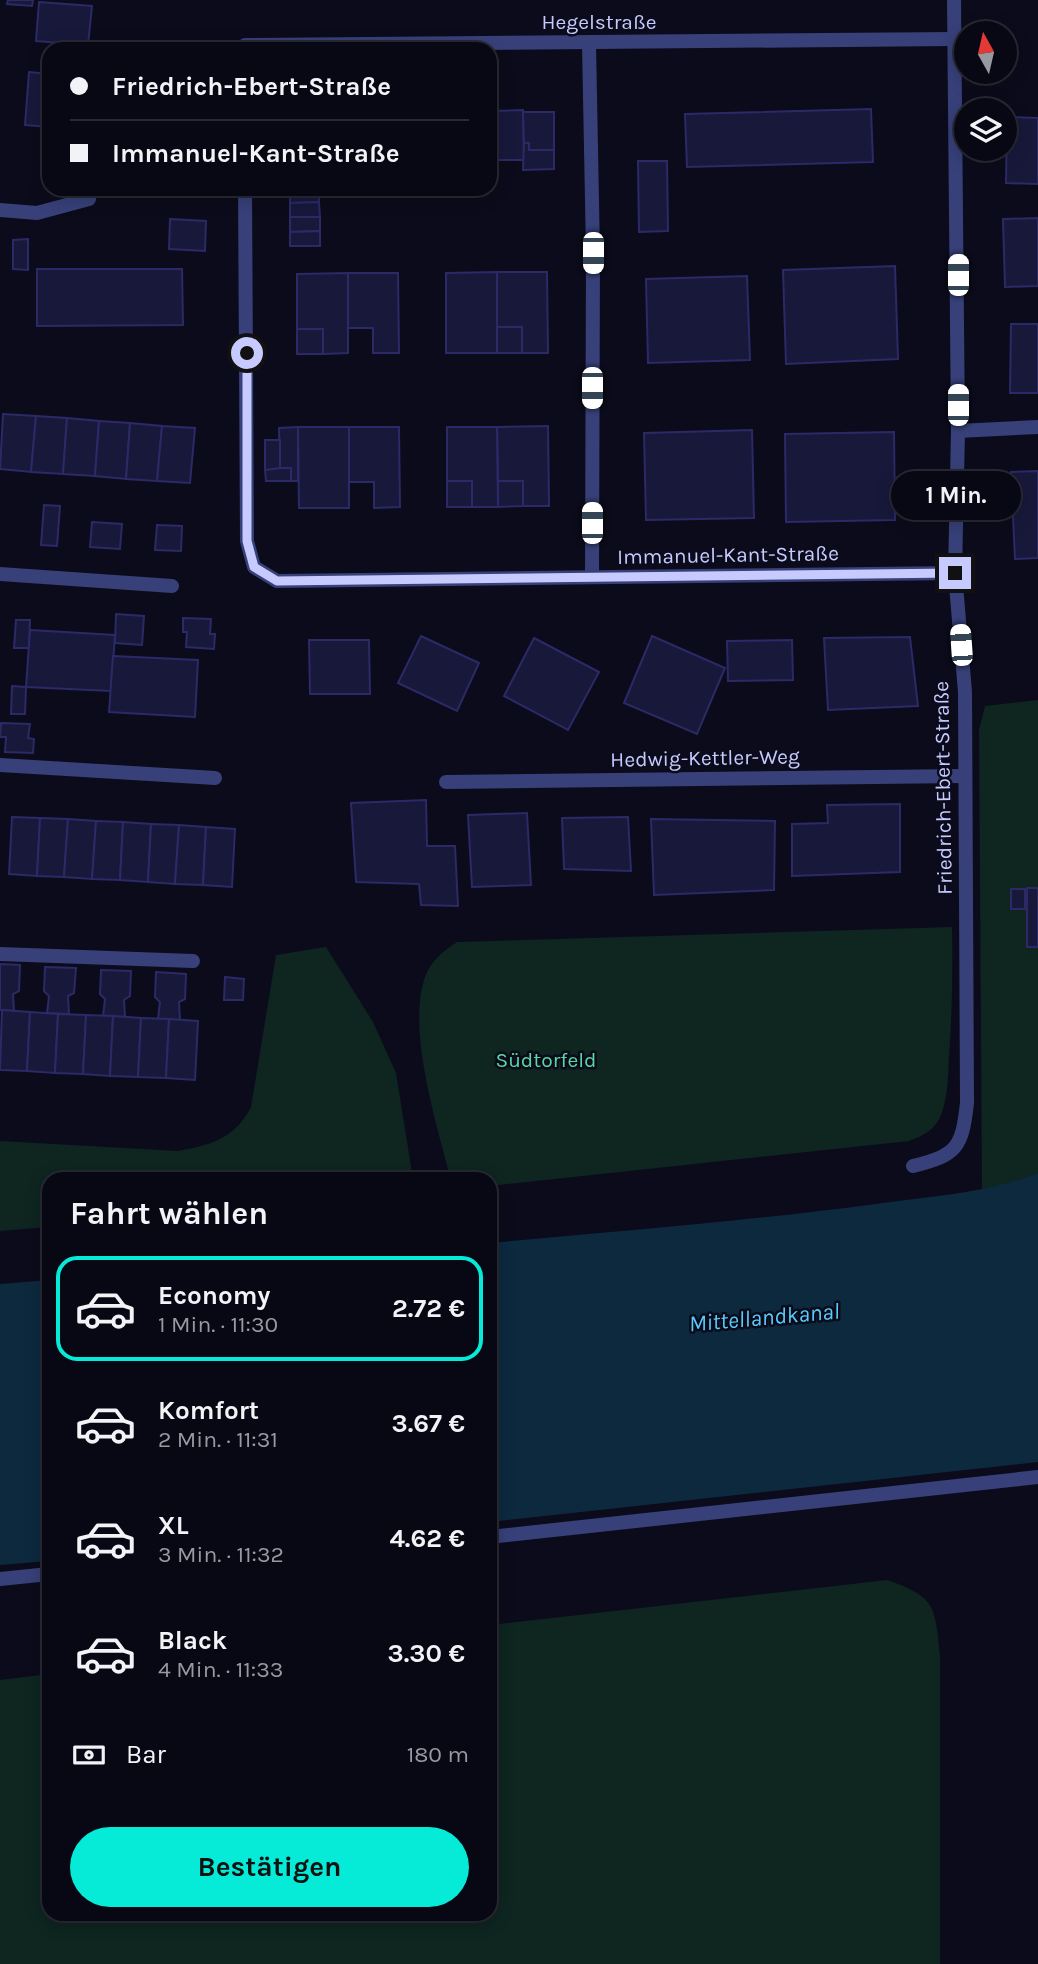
<!DOCTYPE html>
<html lang="de">
<head>
<meta charset="utf-8">
<style>
  body { margin:0; font-family:Karla,sans-serif; background:#161622; color:#f1f3f6; height:100vh; display:flex; flex-direction:column; font-size:26px; white-space:nowrap }
  * { box-sizing:border-box; margin:0 }
  p { font-size:23px; color:#989aa0 }
  .icon { flex:none; width:38px; height:38px; fill:none; stroke:currentColor; stroke-width:2; stroke-linecap:round; stroke-linejoin:round }
  .map { position:relative; flex:1; overflow:hidden }
  .sheet { position:absolute; left:42px; top:1172px; width:455px; height:749px; display:flex; flex-direction:column; background:#080814; border-radius:21px; box-shadow:0 4px 18px #0003,0 0 0 2px #292934 }
  .sheet>* { flex:none }
  .hud { position:absolute; left:42px; top:42px; width:455px; height:154px; border-radius:21px; box-shadow:0 4px 18px #0003,0 0 0 2px #292934; display:grid; align-content:center; height:154px; padding:0 28px; background:#080814 }
  .needle { width:46px; rotate:352deg }
  .tools { position:absolute; left:954px; top:21px; display:grid; gap:14px }
  .tools a { display:grid; place-items:center; width:63px; height:63px; border-radius:50%; background:#080814; box-shadow:0 4px 18px #0003,0 0 0 2px #292934; font-size:35px }
  .end { position:absolute; width:32px; height:32px; margin:-16px; border:9px solid #c6cafe; background:#111; box-shadow:0 0 0 4px #111 }
  .from { border-radius:50% }
  .bubble { position:absolute; height:49px; border-radius:24px; background:#080814; box-shadow:0 4px 18px #0003,0 0 0 2px #292934; font-size:23px; font-weight:700; line-height:49px; text-align:center }
  .car { position:absolute; width:21px; height:42px; margin:-21px -10px; border-radius:9px; box-shadow:0 0 5px 2px #0007; background:linear-gradient(#fff 24%,#345 0 40%,#fff 0 76%,#345 0 86%,#fff 0) }
  .hud b { display:flex; align-items:center; gap:24px; height:66px; font-size:26px }
  .hud b+b { border-top:2px solid #292934 }
  .hud i { width:18px; height:18px; background:#f1f3f6 }
  ul { padding:0; list-style:none }
  li { display:flex; align-items:center; gap:21px; height:105px; margin:0 14px 10px; padding:0 14px; border:4px solid transparent; border-radius:21px }
  li div { flex:1 }
  li b { display:block; font-size:26px }
  li em { font-style:normal; font-weight:700 }
  li.active { border-color:#05ebd8 }
  li>.icon { width:63px; height:63px; stroke-width:1.5 }
  h2 { padding:0 28px; font-size:32px; line-height:84px }
  .pay { display:flex; align-items:center; gap:18px; height:77px; padding:0 28px; font-size:26px }
  .pay p { margin-inline-start:auto }
  .cta { display:flex; gap:14px; margin-top:auto; padding:14px 28px }
  .cta a { flex:1; height:80px; border-radius:42px; background:#05ebd8; color:#111; font-size:28px; font-weight:700; line-height:80px; text-align:center }
  .map>svg:first-child { display:block }
  .green { fill:#0e2520 }
  .water { fill:#0c293e }
  .building { fill:#18183b; stroke:#2b2a67; stroke-width:2 }
  .lines { fill:none; stroke-linecap:round; stroke-linejoin:round }
  .lane { stroke:#374079; stroke-width:14 }
  .street { stroke:#374079; stroke-width:14 }
  .route { stroke:#c6cafe; stroke-width:9 }
  .labels { text-anchor:middle; stroke-width:5; stroke-linejoin:round; paint-order:stroke }
  .street-label { font-size:21px; fill:#c6cafe; stroke:#0b0b1b }
  .park-label { font-size:21px; fill:#56daa1; stroke:#0b0b1b }
  .water-label { font-size:23px; font-style:italic; fill:#57cdfb; stroke:#0b0b1b }
</style>
</head>
<body>
<div class="map">
<svg width="1038" height="1964" viewBox="0 0 1038 1964">
  <rect width="100%" height="100%" fill="#0b0b1b"/>
  <g class="green">
    <polygon points="1038,700 1038,1182 982,1189 979,730 985,706"/>
    <path d="M952,927c1,43 0,86 -3,130 -1,19 -1,40 -8,58 -6,15 -18,21 -32,26l-419,45v-6l-33,-1 -9,-10c-13,-51 -43,-147 -21,-197 7,-14 18,-22 30,-30z"/>
    <path d="M326,947l47,75 23,51 17,106 -364,1v47l-49,4v-90l178,10c33,-6 56,-12 73,-44l25,-152z"/>
    <path d="M887,1580c49,17 48,26 53,75v309h-940v-284l49,-6v240h441v-289z"/>
  </g>
  <g class="water">
    <path d="M1038,1173v289l-548,60v-279c129,-12 258,-22 386,-39 55,-8 111,-11 162,-31z"/>
    <polygon points="49,1280 49,1561 0,1565 0,1284"/>
  </g>
  <g class="building">
    <polygon points="8,0 33,0 32,6 7,4"/>
    <polygon points="39,2 92,6 88,45 36,41"/>
    <polygon points="29,72 49,74 49,127 25,125"/>
    <polygon points="871,109 873,162 687,167 685,114"/>
    <polygon points="523,110 524,160 493,160 493,111"/>
    <rect x="490" y="111" width="3" height="49"/>
    <polygon points="523,112 554,112 554,150 529,150 529,143 524,143"/>
    <polygon points="1007,117 1038,118 1038,184 1006,183"/>
    <polygon points="524,143 529,143 529,150 554,150 554,169 523,170"/>
    <polygon points="638,161 667,161 668,231 639,232"/>
    <polygon points="290,189 319,189 319,202 290,203"/>
    <polygon points="319,202 320,217 290,217 290,203"/>
    <polygon points="290,217 320,217 320,231 290,232"/>
    <polygon points="1038,218 1038,286 1005,287 1003,219"/>
    <polygon points="170,219 206,221 205,251 169,249"/>
    <polygon points="320,231 320,246 290,246 290,232"/>
    <polygon points="28,239 28,270 13,269 13,240"/>
    <polygon points="895,266 898,359 786,364 783,270"/>
    <polygon points="37,269 182,269 183,325 37,326"/>
    <polygon points="497,272 547,272 548,353 522,353 522,327 497,327"/>
    <polygon points="497,272 497,353 446,353 446,273"/>
    <polygon points="348,273 348,353 323,354 323,329 297,329 297,274"/>
    <polygon points="348,273 398,273 399,353 373,353 373,328 348,328"/>
    <polygon points="747,276 750,360 648,363 646,279"/>
    <polygon points="1011,324 1038,324 1038,393 1010,393"/>
    <rect x="497" y="327" width="25" height="26"/>
    <rect x="297" y="329" width="26" height="25"/>
    <polygon points="3,414 36,416 31,472 0,469"/>
    <polygon points="36,416 67,418 63,474 31,472"/>
    <polygon points="67,418 99,421 95,476 63,474"/>
    <polygon points="99,421 130,423 126,479 95,476"/>
    <polygon points="130,423 162,426 157,481 126,479"/>
    <polygon points="162,426 195,428 190,483 157,481"/>
    <polygon points="548,426 549,506 523,506 523,481 498,481 497,427"/>
    <polygon points="298,427 349,427 349,508 299,508"/>
    <polygon points="298,427 298,481 291,481 291,468 280,468 279,428"/>
    <polygon points="349,427 399,427 400,507 374,508 374,482 349,482"/>
    <polygon points="447,427 497,427 498,507 472,507 472,481 447,481"/>
    <polygon points="752,430 754,518 646,520 644,433"/>
    <polygon points="894,432 895,520 786,522 785,434"/>
    <rect x="265" y="440" width="15" height="30"/>
    <polygon points="280,468 291,468 291,481 266,481 265,470"/>
    <polygon points="1038,471 1038,558 1015,559 1011,472"/>
    <rect x="447" y="481" width="25" height="26"/>
    <polygon points="498,481 523,481 523,506 498,507"/>
    <polygon points="44,505 60,506 57,546 41,545"/>
    <polygon points="92,522 122,524 120,549 90,547"/>
    <polygon points="157,525 182,526 181,551 155,550"/>
    <polygon points="116,614 144,616 142,645 115,643"/>
    <polygon points="183,618 211,619 210,634 215,634 214,649 186,647 187,632 183,632"/>
    <polygon points="16,620 30,620 29,648 14,648"/>
    <polygon points="30,630 115,635 111,691 26,687"/>
    <polygon points="421,636 479,663 457,711 398,683"/>
    <polygon points="652,636 725,668 697,734 624,703"/>
    <polygon points="910,637 918,706 828,710 824,638"/>
    <polygon points="534,638 599,672 568,730 504,696"/>
    <polygon points="309,640 369,640 370,694 310,694"/>
    <polygon points="792,640 793,680 728,681 727,641"/>
    <polygon points="113,656 198,660 195,717 109,712"/>
    <polygon points="12,686 26,687 25,714 11,714"/>
    <polygon points="1,723 30,724 28,738 34,739 33,753 5,752 6,737 0,737"/>
    <polygon points="426,800 427,846 455,846 458,906 421,905 419,884 356,882 351,803"/>
    <polygon points="900,804 900,872 792,876 792,824 828,823 827,805"/>
    <polygon points="527,813 531,885 472,887 468,815"/>
    <polygon points="12,817 40,818 37,876 9,874"/>
    <polygon points="628,817 631,871 564,869 562,818"/>
    <polygon points="40,818 68,819 64,877 37,876"/>
    <polygon points="68,819 96,821 92,879 64,877"/>
    <polygon points="651,819 775,821 774,890 654,895"/>
    <polygon points="96,821 123,822 120,880 92,879"/>
    <polygon points="123,822 151,824 148,882 120,880"/>
    <polygon points="151,824 179,825 175,884 148,882"/>
    <polygon points="179,825 206,827 203,885 175,884"/>
    <polygon points="206,827 235,829 232,887 203,885"/>
    <rect x="1027" y="888" width="11" height="59"/>
    <rect x="1011" y="889" width="14" height="20"/>
    <polygon points="0,964 20,965 19,991 13,994 14,1011 0,1010"/>
    <polygon points="45,967 76,968 74,993 68,996 69,1014 47,1013 49,996 44,991"/>
    <polygon points="101,970 131,971 130,996 124,1000 125,1017 103,1016 105,999 100,994"/>
    <polygon points="156,972 186,974 185,999 179,1002 180,1020 158,1019 160,1002 155,997"/>
    <polygon points="225,977 244,979 243,1000 224,1000"/>
    <polygon points="2,1010 30,1012 27,1071 0,1070"/>
    <polygon points="30,1012 58,1014 55,1073 27,1071"/>
    <polygon points="58,1014 86,1015 83,1074 55,1073"/>
    <polygon points="86,1015 113,1016 110,1076 83,1074"/>
    <polygon points="113,1016 141,1018 138,1077 110,1076"/>
    <polygon points="141,1018 169,1019 166,1078 138,1077"/>
    <polygon points="169,1019 198,1021 195,1080 166,1078"/>
  </g>
  <g class="lines">
    <g class="lane">
      <polyline points="490,1537 1038,1477"/>
      <polyline points="0,1579 49,1574"/>
    </g>
    <g class="street">
      <polyline points="589,44 593,253 592,577"/>
      <polyline points="245,49 245,45 954,39"/>
      <polyline points="245,189 247,541 254,567 277,581 955,573"/>
      <polyline points="0,210 37,213 89,199"/>
      <polyline points="958,431 1038,427"/>
      <polyline points="0,574 172,586"/>
      <polyline points="0,765 215,778"/>
      <polyline points="446,782 965,776"/>
      <polyline points="0,954 193,961"/>
      <path d="M913,1166c44,-11 49,-18 54,-63l-2,-411 -10,-119 3,-142 -4,-431"/>
    </g>
  </g>
  <g class="lines">
    <polyline class="route" points="247,353 247,541 254,567 277,581 955,573"/>
  </g>
  <g class="labels">
    <g class="street-label">
      <text x="599" y="29">Hegelstraße</text>
      <text transform="translate(728 555) rotate(-1)" y="7">Immanuel-Kant-Straße</text>
      <text transform="translate(705 758) rotate(-1)" y="7">Hedwig-Kettler-Weg</text>
      <text transform="translate(943 788) rotate(-91)" y="7">Friedrich-Ebert-Straße</text>
    </g>
    <g class="park-label">
      <text x="546" y="1067">Südtorfeld</text>
    </g>
    <g class="water-label">
      <text transform="translate(764 1317) rotate(-5)" y="8">Mittellandkanal</text>
    </g>
  </g>
</svg>
<div class="tools">
<a><svg class="needle" viewBox="-14 -14 28 28"><path d="M0-13l5 13h-10z" fill="#e53935"/><path d="M0 13l5-13h-10z" fill="#989aa0"/></svg></a>
<a><svg class="icon" aria-label="layers" viewBox="0 0 24 24"><path d="M12 4l9 5-9 5-9-5zM3 14l9 5 9-5"/></svg></a>
</div>
<i class="end from" style="left:247px;top:353px"></i>
<i class="end" style="left:955px;top:573px"></i>
<div class="bubble" style="left:891px;top:471px;width:130px">1 Min.</div>
<i class="car" style="left:593px;top:253px;rotate:180deg"></i>
<i class="car" style="left:958px;top:275px;rotate:0deg"></i>
<i class="car" style="left:592px;top:388px;rotate:180deg"></i>
<i class="car" style="left:958px;top:405px;rotate:0deg"></i>
<i class="car" style="left:592px;top:523px;rotate:0deg"></i>
<i class="car" style="left:961px;top:645px;rotate:356deg"></i>
<div class="hud">
<b><i class="from"></i>Friedrich-Ebert-Straße</b>
<b><i></i>Immanuel-Kant-Straße</b>
</div>
<section class="sheet">
<h2>Fahrt wählen</h2>
<ul>
<li class="active"><svg class="icon" aria-label="car" viewBox="0 0 24 24"><path d="M5 17H2v-5l4-1 3-4h7l3 4 3 1v5h-3M9 17h6M6 11h13"/><circle cx="7" cy="17" r="2"/><circle cx="17" cy="17" r="2"/></svg><div><b>Economy</b><p>1 Min. · 11:30</p></div><em>2.72 €</em></li>
<li><svg class="icon" aria-label="car" viewBox="0 0 24 24"><path d="M5 17H2v-5l4-1 3-4h7l3 4 3 1v5h-3M9 17h6M6 11h13"/><circle cx="7" cy="17" r="2"/><circle cx="17" cy="17" r="2"/></svg><div><b>Komfort</b><p>2 Min. · 11:31</p></div><em>3.67 €</em></li>
<li><svg class="icon" aria-label="car" viewBox="0 0 24 24"><path d="M5 17H2v-5l4-1 3-4h7l3 4 3 1v5h-3M9 17h6M6 11h13"/><circle cx="7" cy="17" r="2"/><circle cx="17" cy="17" r="2"/></svg><div><b>XL</b><p>3 Min. · 11:32</p></div><em>4.62 €</em></li>
<li><svg class="icon" aria-label="car" viewBox="0 0 24 24"><path d="M5 17H2v-5l4-1 3-4h7l3 4 3 1v5h-3M9 17h6M6 11h13"/><circle cx="7" cy="17" r="2"/><circle cx="17" cy="17" r="2"/></svg><div><b>Black</b><p>4 Min. · 11:33</p></div><em>3.30 €</em></li>
</ul>
<div class="pay"><svg class="icon" aria-label="cash" viewBox="0 0 24 24"><path d="M3 7h18v10H3z"/><circle cx="12" cy="12" r="2"/></svg>Bar<p>180 m</p></div>
<div class="cta"><a>Bestätigen</a></div>
</section>
</div>
</body>
</html>
